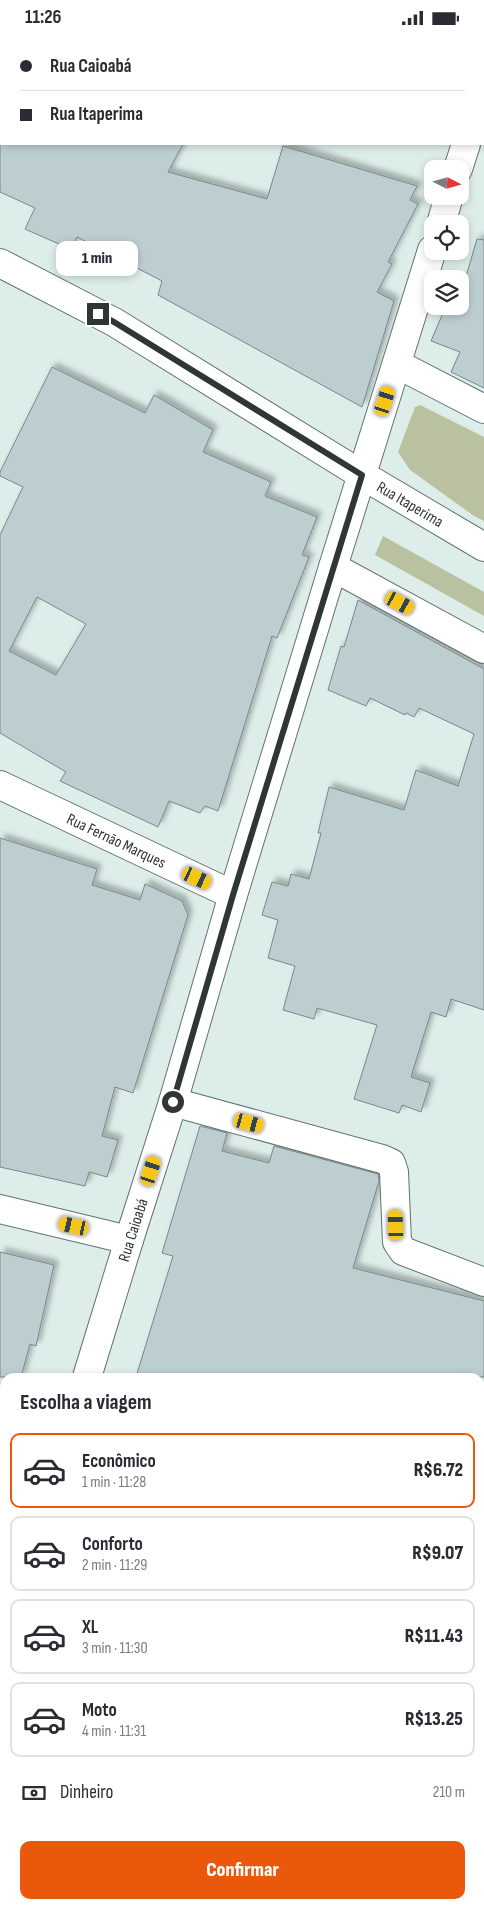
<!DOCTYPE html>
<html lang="pt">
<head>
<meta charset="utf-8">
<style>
  body { margin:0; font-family:"Sofia Sans Condensed",sans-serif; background:#f2f2f3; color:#2b2b33; height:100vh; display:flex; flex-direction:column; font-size:19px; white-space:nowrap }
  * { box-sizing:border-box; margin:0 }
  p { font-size:16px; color:#7c7c81 }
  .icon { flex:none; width:28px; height:28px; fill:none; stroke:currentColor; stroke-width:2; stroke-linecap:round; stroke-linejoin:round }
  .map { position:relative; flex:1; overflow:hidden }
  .drawer { position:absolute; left:0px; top:1338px; width:485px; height:536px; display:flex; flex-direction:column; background:#fff; border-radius:15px 15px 0 0; box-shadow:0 2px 8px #0003 }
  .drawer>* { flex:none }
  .banner { position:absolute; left:0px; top:0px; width:485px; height:110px; box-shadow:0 2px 8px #0003; display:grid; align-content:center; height:110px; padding:0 20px; background:#fff }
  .needle { width:32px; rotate:96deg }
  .buttons { position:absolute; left:424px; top:125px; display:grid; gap:10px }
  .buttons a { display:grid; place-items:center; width:45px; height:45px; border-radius:10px; background:#fff; box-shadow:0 2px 8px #0003; font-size:25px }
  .end { position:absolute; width:22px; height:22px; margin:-11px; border:6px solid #2f3634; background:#fff; box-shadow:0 0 0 2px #fff }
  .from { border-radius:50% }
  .bubble { position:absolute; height:35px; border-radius:10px; background:#fff; box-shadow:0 2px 8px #0003; font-size:16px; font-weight:800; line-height:35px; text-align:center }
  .car { position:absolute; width:15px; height:30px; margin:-15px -8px; border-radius:6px; box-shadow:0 0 4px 1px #0007; background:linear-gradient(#f5c518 24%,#345 0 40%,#f5c518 0 76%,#345 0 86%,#f5c518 0) }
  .banner b { display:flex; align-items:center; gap:18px; height:48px; font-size:19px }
  .banner b+b { border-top:1px solid #e1e1e2 }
  .banner i { width:12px; height:12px; background:#2b2b33 }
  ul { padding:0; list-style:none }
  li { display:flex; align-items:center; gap:15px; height:75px; margin:0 10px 8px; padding:0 10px; border:2px solid #e1e1e2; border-radius:10px }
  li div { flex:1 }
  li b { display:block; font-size:19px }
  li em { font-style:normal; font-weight:800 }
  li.current { border-color:#ea580c }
  li>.icon { width:45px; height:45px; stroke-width:1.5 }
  h2 { padding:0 20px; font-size:22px; line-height:60px }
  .pay { display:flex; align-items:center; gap:12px; height:55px; padding:0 20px; font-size:19px }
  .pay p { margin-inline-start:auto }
  .cta { display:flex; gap:10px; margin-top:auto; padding:10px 20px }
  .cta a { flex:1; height:58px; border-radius:10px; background:#ea580c; color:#fff; font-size:20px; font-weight:800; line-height:58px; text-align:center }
  .status { display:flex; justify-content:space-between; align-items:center; height:35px; padding:0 25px; background:#fff; direction:ltr }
  .status svg { height:14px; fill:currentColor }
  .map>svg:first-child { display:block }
  .green { fill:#bac1a1 }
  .building { fill:#bdced1; stroke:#79888b; fill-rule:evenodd; filter:url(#shadow) }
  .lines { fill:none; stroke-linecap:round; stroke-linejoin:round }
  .minor-casing { stroke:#63726e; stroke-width:30 }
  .tertiary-casing { stroke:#63726e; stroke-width:30 }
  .minor { stroke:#fff; stroke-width:28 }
  .tertiary { stroke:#fff; stroke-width:28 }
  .route { stroke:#2f3634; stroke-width:6 }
  .labels { text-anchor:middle; stroke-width:4; stroke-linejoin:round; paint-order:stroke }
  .street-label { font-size:16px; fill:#2f3634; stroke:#eafbf7 }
</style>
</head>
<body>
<div class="status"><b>11:26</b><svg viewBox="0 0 49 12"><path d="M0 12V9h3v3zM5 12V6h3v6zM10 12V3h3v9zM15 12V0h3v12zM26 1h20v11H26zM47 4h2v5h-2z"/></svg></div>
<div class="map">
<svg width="484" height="1873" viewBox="0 0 484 1873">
  <defs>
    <filter id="shadow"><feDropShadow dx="4.5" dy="-4.5" stdDeviation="2.5" flood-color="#0004"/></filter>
  </defs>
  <rect width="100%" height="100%" fill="#ddeeea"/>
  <g class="green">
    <polygon points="420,370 484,402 484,486 474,481 410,435 398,417 415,372"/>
    <polygon points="383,501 484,557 484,581 375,520"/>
  </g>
  <g class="building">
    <polygon points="0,109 183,109 168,137 267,164 283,111 417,151 410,165 418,169 388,227 392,229 377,257 394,266 362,372 158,260 162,246 77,202 70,214 25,194 35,173 0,157"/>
    <polygon points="477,204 484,205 484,353 451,337 460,317 431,306 446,271 460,271 460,262"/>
    <path d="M52,332l93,46 9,-18 59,35 -10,22 68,30 -6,14 52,21 -15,38 7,2 -32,81 -5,-2 -54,175 -13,-5 -5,7 -31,-12 -11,26 -98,-46 6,-9 -66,-39v-198l23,-48 -23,-11v-4zM37,562l49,27 -30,51 -47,-24z"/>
    <polygon points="358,565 484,634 484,975 451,964 446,982 431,977 411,1042 430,1048 421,1077 402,1070 399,1078 354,1064 377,990 317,973 314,984 283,975 295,931 268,923 278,885 262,880 272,847 288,851 291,839 309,844 321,798 318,798 329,752 404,775 416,735 458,751 474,699 419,673 414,682 406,678 405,680 370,663 366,671 328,655 341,611 344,612"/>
    <polygon points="0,803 97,834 92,850 140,865 145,849 182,866 188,880 133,1058 115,1052 102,1101 118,1105 107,1142 89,1137 85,1151 0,1132"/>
    <polygon points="200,1091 227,1098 222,1116 269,1128 274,1111 378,1139 379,1146 353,1233 484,1266 484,1342 136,1342 173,1221 162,1218"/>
    <polygon points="0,1217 54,1230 36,1311 30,1309 21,1342 0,1342"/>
  </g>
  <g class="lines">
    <g class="minor-casing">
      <g id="minor">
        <polyline points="484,52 484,51"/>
        <polyline points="458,134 466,109"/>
        <polyline points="441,189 449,161"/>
        <path id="s1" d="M0,228l114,59 248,153 122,72"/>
        <polyline points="397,329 484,374"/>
        <polyline points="333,532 484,614"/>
        <path id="s2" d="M0,750l233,110"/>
        <polyline points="173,1067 382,1124 391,1128 394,1137 397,1207 403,1216 484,1247"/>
        <polyline points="0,1174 129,1205"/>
        <path id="s3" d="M87,1342l42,-137 44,-138 60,-207 100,-328 99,-317"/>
        <polyline points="480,1589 484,1575"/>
        <polyline points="0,1632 5,1616"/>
        <polyline points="447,1873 447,1869"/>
      </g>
    </g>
    <g class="tertiary-casing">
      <g id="tertiary">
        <polyline points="0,1724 5,1725"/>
        <polyline points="480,1768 484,1765"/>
        <polyline points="480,1841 484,1842"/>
      </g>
    </g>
    <use href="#minor" class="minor"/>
    <use href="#tertiary" class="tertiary"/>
  </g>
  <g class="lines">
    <polyline class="route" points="98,279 114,287 362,440 233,860 173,1067"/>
  </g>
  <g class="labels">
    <g class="street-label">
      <text dy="6" stroke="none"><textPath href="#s1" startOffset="476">Rua Itaperima</textPath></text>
      <text dy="6" stroke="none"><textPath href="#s2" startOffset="129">Rua Fernão Marques</textPath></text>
      <text dy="6" stroke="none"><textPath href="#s3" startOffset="154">Rua Caioabá</textPath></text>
    </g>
  </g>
</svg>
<div class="buttons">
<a><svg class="needle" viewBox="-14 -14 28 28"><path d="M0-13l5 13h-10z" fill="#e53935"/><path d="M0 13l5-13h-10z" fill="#7c7c81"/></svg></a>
<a><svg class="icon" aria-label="locate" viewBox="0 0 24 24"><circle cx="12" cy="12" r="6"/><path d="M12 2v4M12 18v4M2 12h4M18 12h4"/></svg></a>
<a><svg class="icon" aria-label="layers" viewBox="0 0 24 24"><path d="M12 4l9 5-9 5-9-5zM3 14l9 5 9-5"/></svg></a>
</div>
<i class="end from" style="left:173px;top:1067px"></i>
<i class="end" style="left:98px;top:279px"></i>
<div class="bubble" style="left:56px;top:206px;width:82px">1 min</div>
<i class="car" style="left:385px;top:366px;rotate:18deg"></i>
<i class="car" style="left:400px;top:568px;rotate:118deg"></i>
<i class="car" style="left:197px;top:843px;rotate:115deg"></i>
<i class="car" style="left:249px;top:1088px;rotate:105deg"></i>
<i class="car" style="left:151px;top:1136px;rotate:18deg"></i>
<i class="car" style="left:396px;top:1190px;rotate:358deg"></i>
<i class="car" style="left:74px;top:1191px;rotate:283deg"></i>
<div class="banner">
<b><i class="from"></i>Rua Caioabá</b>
<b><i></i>Rua Itaperima</b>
</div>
<section class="drawer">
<h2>Escolha a viagem</h2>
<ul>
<li class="current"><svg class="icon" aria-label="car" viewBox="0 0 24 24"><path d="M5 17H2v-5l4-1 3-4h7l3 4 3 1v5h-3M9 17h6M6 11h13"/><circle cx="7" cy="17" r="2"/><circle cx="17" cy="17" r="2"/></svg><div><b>Econômico</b><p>1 min · 11:28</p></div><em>R$6.72</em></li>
<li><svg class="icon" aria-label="car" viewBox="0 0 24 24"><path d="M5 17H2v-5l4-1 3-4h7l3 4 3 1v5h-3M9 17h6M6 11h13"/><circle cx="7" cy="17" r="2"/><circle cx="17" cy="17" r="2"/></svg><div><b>Conforto</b><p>2 min · 11:29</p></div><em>R$9.07</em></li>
<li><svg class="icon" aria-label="car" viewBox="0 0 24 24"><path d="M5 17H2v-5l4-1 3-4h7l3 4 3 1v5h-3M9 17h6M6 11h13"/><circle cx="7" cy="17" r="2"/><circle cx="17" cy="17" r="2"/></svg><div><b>XL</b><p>3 min · 11:30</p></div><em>R$11.43</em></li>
<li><svg class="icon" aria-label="car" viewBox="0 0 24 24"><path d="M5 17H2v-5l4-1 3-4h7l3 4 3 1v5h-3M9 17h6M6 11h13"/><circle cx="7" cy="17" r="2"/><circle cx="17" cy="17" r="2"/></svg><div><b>Moto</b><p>4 min · 11:31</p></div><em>R$13.25</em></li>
</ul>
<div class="pay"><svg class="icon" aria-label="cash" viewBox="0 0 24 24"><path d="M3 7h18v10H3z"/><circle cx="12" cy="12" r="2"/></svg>Dinheiro<p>210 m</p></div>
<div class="cta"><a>Confirmar</a></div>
</section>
</div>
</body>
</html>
